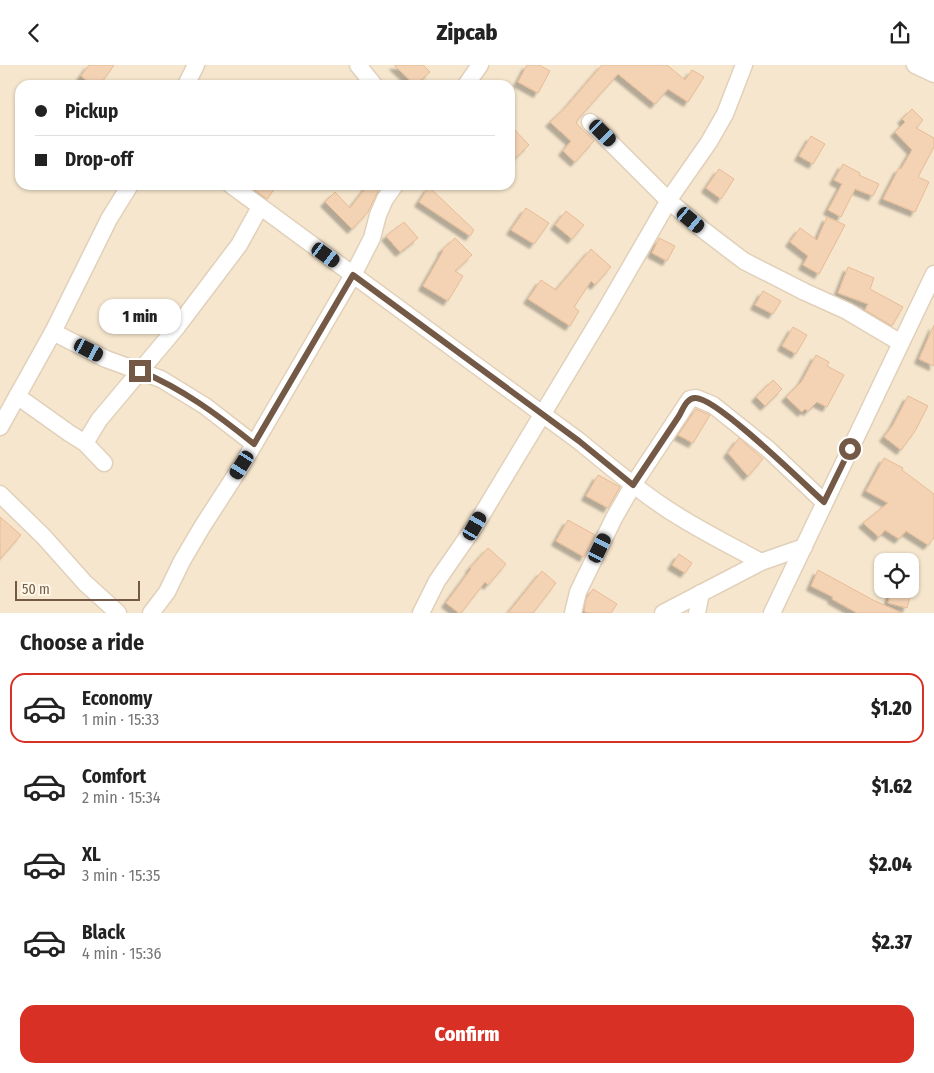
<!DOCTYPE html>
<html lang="en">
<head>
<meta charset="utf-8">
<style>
  body { margin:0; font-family:"Fira Sans Condensed",sans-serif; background:#f2f2f2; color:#222; height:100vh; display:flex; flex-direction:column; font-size:19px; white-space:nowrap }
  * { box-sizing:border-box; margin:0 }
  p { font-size:16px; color:#767676 }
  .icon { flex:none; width:28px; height:28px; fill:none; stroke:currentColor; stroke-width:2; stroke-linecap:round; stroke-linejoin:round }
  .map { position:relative; height:548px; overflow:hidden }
  .panel { display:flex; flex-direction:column; background:#fff; flex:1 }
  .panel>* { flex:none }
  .guide { position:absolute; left:15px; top:15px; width:500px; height:110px; border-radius:15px; box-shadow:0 1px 4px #0004; display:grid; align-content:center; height:110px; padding:0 20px; background:#fff }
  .buttons { position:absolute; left:874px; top:488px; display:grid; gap:10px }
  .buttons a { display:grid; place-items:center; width:45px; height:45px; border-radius:10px; background:#fff; box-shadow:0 1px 4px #0004; font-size:25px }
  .scale { position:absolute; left:15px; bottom:12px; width:125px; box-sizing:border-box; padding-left:5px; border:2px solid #745a46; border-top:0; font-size:14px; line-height:18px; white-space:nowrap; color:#745a46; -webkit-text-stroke:4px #fff7e6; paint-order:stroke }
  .end { position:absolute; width:22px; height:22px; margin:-11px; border:6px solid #745a46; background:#fff; box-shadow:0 0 0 2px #fff }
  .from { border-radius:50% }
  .bubble { position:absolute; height:35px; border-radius:15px; background:#fff; box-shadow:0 1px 4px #0004; font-size:16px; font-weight:800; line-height:35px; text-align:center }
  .car { position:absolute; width:15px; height:30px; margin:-15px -8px; border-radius:6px; box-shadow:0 0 4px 1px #0007; background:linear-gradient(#222 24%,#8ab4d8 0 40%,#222 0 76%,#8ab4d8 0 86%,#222 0) }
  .guide b { display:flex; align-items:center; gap:18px; height:48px; font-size:19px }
  .guide b+b { border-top:1px solid #e0e0e0 }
  .guide i { width:12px; height:12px; background:#222 }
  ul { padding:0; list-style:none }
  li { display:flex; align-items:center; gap:15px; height:70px; margin:0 10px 8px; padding:0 10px; border:2px solid transparent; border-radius:15px }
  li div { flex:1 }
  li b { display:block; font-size:19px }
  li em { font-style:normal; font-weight:800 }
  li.on { border-color:#d93025 }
  li>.icon { width:45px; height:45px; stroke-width:1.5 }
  h2 { padding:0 20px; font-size:22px; line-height:60px }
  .cta { display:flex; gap:10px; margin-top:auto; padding:10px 20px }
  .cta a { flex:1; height:58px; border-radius:15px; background:#d93025; color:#fff; font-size:20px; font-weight:800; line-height:58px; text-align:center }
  header { display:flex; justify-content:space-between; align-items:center; height:65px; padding:0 20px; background:#fff; font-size:22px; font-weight:800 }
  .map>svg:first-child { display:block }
  .residential { fill:#f5e6cd; fill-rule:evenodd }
  .building { fill:#f4d3b5; stroke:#e7bb94; filter:url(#shadow) }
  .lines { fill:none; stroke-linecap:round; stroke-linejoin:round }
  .minor-casing { stroke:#e1d0ba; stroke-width:19 }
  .minor { stroke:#fff; stroke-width:16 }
  .route { stroke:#745a46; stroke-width:6 }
</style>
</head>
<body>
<header><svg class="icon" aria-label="back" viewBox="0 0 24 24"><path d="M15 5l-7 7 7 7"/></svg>Zipcab<svg class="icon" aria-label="share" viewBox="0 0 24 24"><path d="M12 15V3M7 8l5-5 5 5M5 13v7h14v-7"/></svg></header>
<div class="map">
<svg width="934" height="548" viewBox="0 0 934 548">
  <defs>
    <filter id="shadow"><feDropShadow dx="-4.5" dy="4.5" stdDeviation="1" flood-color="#0004"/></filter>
  </defs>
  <rect width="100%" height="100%" fill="#fdf4df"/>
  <path class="residential" d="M0,0h934v548h-934zM20,20h490v100h-490zM882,496h28v28h-28z"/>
  <g class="building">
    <polygon points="89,0 114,0 100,20 93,20 81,11"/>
    <polygon points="394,0 423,0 430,7 415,20"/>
    <polygon points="527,0 539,0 550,6 538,28 518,17"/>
    <polygon points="602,0 667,0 685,15 692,5 704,12 688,37 668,24 655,39 618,9 578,54 576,58 594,76 575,97 563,86 571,76 550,57 566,42"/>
    <polygon points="912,44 923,55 916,63 934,73 934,82 918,112 929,117 915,147 883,134 899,103 901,104 912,85 895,67 905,57 902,54"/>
    <polygon points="510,60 529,80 510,98"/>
    <polygon points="811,71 825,79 813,99 799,91"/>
    <polygon points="843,99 860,108 859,110 879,119 873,131 855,124 841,152 828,145 842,119 834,115"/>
    <polygon points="719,104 734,114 721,134 706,123"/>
    <polygon points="248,120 277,120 267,134"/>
    <polygon points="368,120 373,120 378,126 368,147 352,164 325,137 335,127 350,143"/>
    <polygon points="429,122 474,165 470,171 419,137"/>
    <polygon points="526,143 549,158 534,179 511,165"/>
    <polygon points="566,146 584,160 572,174 555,160"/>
    <polygon points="827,152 845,160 819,209 803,200 808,191 790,177 800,163 817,175"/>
    <polygon points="404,157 418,173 400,187 386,171"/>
    <polygon points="455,173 472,190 455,206 463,211 448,236 423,221 443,186 442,185"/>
    <polygon points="659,173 675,181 667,196 652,188"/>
    <polygon points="591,184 611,202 595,220 591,216 574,242 579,246 570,261 528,234 541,215 556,225"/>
    <polygon points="848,202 874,213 870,224 903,242 892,261 865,245 868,239 838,228"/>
    <polygon points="763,226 781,236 773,249 755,240"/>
    <polygon points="934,260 934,301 919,294"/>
    <polygon points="793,262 807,270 796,289 782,281"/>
    <polygon points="816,290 829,297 827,301 844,310 827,342 817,337 808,346 805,344 802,347 786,332 802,316"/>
    <polygon points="773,315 782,324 765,341 756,332"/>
    <polygon points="908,331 928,341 915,366 901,385 884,372 893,360"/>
    <polygon points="696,344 710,350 693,378 678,370"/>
    <polygon points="739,373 763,394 748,411 728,388"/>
    <polygon points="884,393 903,403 902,405 934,429 934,473 928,480 906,466 899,474 885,465 879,472 863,458 888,438 866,426"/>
    <polygon points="598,410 620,422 608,443 586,431"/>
    <polygon points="0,452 21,470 0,494"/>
    <polygon points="568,455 595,470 584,492 556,476"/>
    <polygon points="488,483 506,499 488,520 485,517 461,548 459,548 446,538 471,504 470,503"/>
    <polygon points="679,489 692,498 685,508 672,500"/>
    <polygon points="818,505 873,535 902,548 857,548 832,534 833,532 811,521"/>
    <polygon points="542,506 556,518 533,548 508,548"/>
    <polygon points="593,524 617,539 611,548 588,548 584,546 586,534"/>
    <polygon points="892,524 912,524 907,543 888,538"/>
  </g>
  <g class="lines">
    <g class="minor-casing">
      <g id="minor">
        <polyline points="358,0 374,20"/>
        <polyline points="915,0 934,9"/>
        <polyline points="186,20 196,0"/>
        <polyline points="466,20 480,0"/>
        <polyline points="590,57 669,136 702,164 744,196 805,227 847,246 901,278"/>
        <path d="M231,120l348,256c28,23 55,46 85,66 31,21 64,37 97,55"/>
        <polyline points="53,267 106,294 161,314 205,341 254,379"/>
        <polyline points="17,331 69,368 85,378 104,398"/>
        <polyline points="0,362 53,267 109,154 130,120"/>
        <polyline points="85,378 99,355 177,262 239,180 260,142"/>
        <polyline points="0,429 44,472 85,518 118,548"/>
        <polyline points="151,548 167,527 182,496 202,462 242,400 353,210 372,173 378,150 385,134 395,120"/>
        <polyline points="421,548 437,516 475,461 606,244 672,130 709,77 725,49 744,0"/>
        <polyline points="573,548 578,527 614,453 633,420 690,334 696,333 713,340 768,384 824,437"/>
        <polyline points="663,548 761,497 804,482"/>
        <polyline points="697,548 701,528"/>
        <polyline points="772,548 934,209"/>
      </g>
    </g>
    <use href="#minor" class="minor"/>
  </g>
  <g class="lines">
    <path class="route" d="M140,306c43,18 78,44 114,73l99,-169 226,166 54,44 46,-69c4,-7 8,-19 17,-18 22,1 108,86 128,104l26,-53"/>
  </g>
</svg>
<div class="buttons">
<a><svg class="icon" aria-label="locate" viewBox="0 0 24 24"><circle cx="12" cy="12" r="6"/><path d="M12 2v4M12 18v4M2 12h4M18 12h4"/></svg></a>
</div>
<div class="scale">50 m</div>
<i class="end from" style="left:850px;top:384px"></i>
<i class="end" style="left:140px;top:306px"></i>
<div class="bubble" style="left:99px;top:234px;width:82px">1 min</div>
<i class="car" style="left:603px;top:68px;rotate:135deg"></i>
<i class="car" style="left:691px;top:155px;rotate:130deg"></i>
<i class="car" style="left:326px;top:190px;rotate:126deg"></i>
<i class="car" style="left:89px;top:285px;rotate:117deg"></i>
<i class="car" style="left:242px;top:400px;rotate:212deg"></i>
<i class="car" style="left:475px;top:461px;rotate:30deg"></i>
<i class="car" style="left:600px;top:483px;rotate:26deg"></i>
<div class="guide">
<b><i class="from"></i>Pickup</b>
<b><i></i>Drop-off</b>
</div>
</div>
<section class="panel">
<h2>Choose a ride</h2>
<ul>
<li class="on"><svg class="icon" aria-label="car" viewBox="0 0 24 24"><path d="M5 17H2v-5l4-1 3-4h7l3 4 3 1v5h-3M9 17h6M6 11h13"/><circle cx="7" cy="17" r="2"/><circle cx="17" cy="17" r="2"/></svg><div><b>Economy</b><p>1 min · 15:33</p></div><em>$1.20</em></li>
<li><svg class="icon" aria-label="car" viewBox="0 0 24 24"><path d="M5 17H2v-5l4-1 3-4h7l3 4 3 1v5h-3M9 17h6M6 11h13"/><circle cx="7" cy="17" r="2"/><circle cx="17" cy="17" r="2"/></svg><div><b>Comfort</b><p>2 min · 15:34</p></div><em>$1.62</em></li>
<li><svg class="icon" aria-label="car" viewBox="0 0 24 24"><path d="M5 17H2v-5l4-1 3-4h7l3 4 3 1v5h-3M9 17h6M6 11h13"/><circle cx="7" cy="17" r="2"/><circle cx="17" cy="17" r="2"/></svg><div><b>XL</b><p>3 min · 15:35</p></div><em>$2.04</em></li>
<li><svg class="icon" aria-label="car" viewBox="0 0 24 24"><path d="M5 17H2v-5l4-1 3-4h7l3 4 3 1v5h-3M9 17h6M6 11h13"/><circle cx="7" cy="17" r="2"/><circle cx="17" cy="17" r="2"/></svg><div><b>Black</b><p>4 min · 15:36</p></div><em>$2.37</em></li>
</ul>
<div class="cta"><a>Confirm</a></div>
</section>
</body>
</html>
